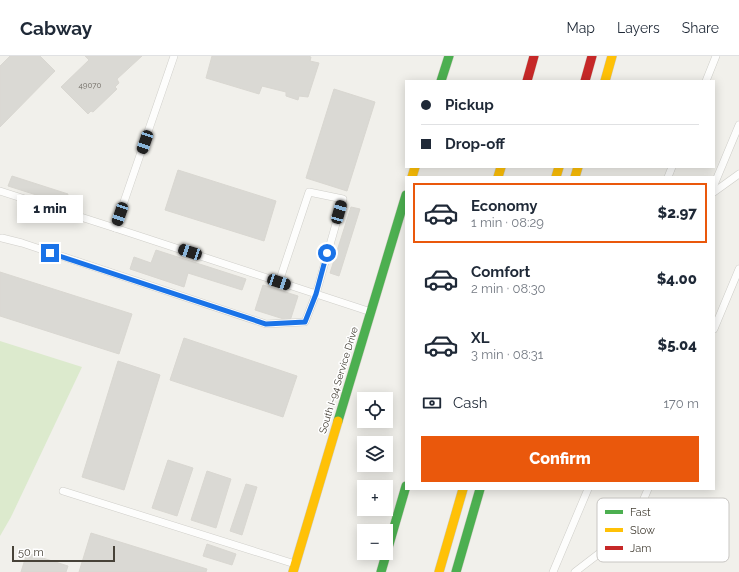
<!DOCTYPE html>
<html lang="en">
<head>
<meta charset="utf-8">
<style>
  body { margin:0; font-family:Raleway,sans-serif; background:#f2f2f3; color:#1f2937; height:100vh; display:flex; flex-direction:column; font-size:15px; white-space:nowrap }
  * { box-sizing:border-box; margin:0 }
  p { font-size:13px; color:#747a83 }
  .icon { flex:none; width:22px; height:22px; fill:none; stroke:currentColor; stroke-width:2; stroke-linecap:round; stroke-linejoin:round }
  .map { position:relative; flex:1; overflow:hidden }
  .details { position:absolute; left:405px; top:120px; width:310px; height:314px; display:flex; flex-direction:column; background:#fff; border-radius:0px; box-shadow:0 2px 10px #0003 }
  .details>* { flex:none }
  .top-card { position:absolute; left:405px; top:24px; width:310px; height:88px; border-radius:0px; box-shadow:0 2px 10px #0003; display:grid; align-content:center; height:88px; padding:0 16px; background:#fff }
  .controls { position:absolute; left:357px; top:336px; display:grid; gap:8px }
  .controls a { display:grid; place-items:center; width:36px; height:36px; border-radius:0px; background:#fff; box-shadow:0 2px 10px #0003; font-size:20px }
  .scale { position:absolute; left:12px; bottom:10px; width:103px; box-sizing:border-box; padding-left:4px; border:2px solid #474238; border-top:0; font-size:11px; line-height:14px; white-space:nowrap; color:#474238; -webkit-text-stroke:3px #fff; paint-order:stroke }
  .end { position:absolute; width:18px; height:18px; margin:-9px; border:5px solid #1a73e8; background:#fff; box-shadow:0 0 0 2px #fff }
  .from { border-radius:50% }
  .bubble { position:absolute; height:28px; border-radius:0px; background:#fff; box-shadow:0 2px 10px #0003; font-size:13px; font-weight:800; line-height:28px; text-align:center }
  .car { position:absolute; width:12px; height:24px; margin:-12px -6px; border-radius:5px; box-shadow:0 0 3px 1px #0007; background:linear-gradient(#222 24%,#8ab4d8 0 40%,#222 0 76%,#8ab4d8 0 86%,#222 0) }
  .top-card b { display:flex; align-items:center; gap:14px; height:38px; font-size:15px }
  .top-card b+b { border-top:1px solid #e0e1e3 }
  .top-card i { width:10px; height:10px; background:#1f2937 }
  ul { padding:7px 0 0; list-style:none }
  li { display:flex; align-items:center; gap:12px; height:60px; margin:0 8px 6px; padding:0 8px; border:2px solid transparent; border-radius:0px }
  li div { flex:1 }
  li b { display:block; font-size:15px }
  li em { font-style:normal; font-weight:800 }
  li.selected { border-color:#ea580c }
  li>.icon { width:36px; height:36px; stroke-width:1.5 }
  .pay { display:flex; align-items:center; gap:10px; height:44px; padding:0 16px; font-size:15px }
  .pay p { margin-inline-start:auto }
  .primary-button { display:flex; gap:8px; margin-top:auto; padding:8px 16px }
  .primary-button a { flex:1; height:46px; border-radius:0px; background:#ea580c; color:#fff; font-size:16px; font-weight:800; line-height:46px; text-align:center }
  header { display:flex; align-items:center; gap:24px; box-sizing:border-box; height:56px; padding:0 20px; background:#fff; border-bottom:1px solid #e0e1e3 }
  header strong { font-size:19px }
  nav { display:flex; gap:22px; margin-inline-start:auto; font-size:14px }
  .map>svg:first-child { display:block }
  .green { fill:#dceacd }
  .building { fill:#dad9d4; stroke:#d9d7d1 }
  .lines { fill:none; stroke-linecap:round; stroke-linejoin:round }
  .lane-casing { stroke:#cfcec9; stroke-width:8 }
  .fast-casing { stroke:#d0cdc3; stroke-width:10 }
  .slow-casing { stroke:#d0cdc3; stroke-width:10 }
  .jam-casing { stroke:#d0cdc3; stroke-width:10 }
  .lane { stroke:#fdfdfc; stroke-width:7 }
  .fast { stroke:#4caf50; stroke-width:9 }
  .slow { stroke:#ffc107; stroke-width:9 }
  .jam { stroke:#c62828; stroke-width:9 }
  .route { stroke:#1a73e8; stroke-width:5 }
  .labels { text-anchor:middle; stroke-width:3; stroke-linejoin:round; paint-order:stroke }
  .number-label { font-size:8px; fill:#6c6860 }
  .street-label { font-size:10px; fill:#474238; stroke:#fff }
  .key { fill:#fff; stroke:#c8c6c3; stroke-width:1 }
  .key-label { font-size:11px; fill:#474238 }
</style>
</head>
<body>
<header>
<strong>Cabway</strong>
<nav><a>Map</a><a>Layers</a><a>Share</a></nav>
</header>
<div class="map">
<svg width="739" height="516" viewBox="0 0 739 516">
  <rect width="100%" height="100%" fill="#f1f0eb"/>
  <polygon class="green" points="0,285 82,311 11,461 0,480"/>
  <g class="building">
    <polygon points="10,0 40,0 55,15 0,71 0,10"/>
    <polygon points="85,0 142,0 117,23 119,27 115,31 117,33 93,56 91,55 88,58 61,31 89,4"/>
    <polygon points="212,0 308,0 311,1 310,5 319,7 308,41 299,40 298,44 286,40 286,36 262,30 259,38 206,22"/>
    <polygon points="334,33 375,46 347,135 306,122"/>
    <polygon points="178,114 276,145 264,185 165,154"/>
    <polygon points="12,120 68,138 65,148 8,130"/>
    <polygon points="351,151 360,153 339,220 330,217"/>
    <polygon points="156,194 246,223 242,234 188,217 184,231 130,213 134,201 151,207"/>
    <polygon points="0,216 132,258 119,298 0,260"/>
    <polygon points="263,229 298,240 290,265 255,254"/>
    <polygon points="184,282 297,320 283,361 170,324"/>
    <polygon points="118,305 160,319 124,434 82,421"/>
    <polygon points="168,404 193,412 177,460 152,452"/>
    <polygon points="207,415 231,423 216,472 191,464"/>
    <polygon points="246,428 257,431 242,479 230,475"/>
    <polygon points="91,477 207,513 206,516 79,516"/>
    <polygon points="207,488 236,498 232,509 203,500"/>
    <polygon points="27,497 68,510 66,516 21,516"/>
  </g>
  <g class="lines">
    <g class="lane-casing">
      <g id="lane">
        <polyline points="706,25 716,0"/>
        <polyline points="668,121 672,111"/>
        <polyline points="714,129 739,69"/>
        <polyline points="0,135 115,172 368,255"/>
        <polyline points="714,136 739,118"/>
        <polyline points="115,172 174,0"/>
        <polyline points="2,182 22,187 266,268 305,266 316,238 343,143 309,136 279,226"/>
        <polyline points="714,273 739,213"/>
        <polyline points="63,435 295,508"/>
        <polyline points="553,516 588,433"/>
        <polyline points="575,516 631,473 648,433"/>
      </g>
    </g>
    <g class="fast-casing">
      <g id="fast">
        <polyline points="441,25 449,0"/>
        <polyline points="338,365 406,139"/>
        <polyline points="381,516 406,430"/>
        <polyline points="456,516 480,433"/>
      </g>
    </g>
    <g class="slow-casing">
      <g id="slow">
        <polyline points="605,25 612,0"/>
        <polyline points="412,121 415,111"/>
        <polyline points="498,121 501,111"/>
        <polyline points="556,121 559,111"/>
        <polyline points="575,121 578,111"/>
        <polyline points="293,516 338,365"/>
        <polyline points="439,516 463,433"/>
      </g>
    </g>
    <g class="jam-casing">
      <g id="jam">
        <polyline points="527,25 534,0"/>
        <polyline points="585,25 592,0"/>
      </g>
    </g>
    <use href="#lane" class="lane"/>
    <use href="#fast" class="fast"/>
    <use href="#slow" class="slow"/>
    <use href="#jam" class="jam"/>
  </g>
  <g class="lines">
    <polyline class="route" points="50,197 266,268 305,266 316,238 327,197"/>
  </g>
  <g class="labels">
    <g class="number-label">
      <text x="90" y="32">49070</text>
    </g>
    <g class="street-label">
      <text transform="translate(338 324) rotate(-73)" y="4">South I-94 Service Drive</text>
    </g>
  </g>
  <rect x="597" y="442" width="132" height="64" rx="6" class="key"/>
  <rect x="605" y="454" width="18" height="4" fill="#4caf50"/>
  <rect x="605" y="472" width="18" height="4" fill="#ffc107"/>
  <rect x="605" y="490" width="18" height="4" fill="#c62828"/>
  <g class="key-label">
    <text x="630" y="460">Fast</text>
    <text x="630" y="478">Slow</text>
    <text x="630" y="496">Jam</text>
  </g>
</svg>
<div class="controls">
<a><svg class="icon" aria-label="locate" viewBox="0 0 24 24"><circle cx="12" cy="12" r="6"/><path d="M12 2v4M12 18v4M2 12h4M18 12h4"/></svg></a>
<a><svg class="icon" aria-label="layers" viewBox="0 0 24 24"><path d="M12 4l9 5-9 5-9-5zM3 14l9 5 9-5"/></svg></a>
<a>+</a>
<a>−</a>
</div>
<div class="scale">50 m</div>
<i class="end from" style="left:327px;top:197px"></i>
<i class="end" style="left:50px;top:197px"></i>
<div class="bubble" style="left:17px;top:139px;width:66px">1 min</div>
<i class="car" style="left:145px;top:86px;rotate:199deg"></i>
<i class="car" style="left:339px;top:156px;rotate:16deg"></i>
<i class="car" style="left:120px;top:158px;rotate:199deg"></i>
<i class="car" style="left:190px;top:196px;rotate:288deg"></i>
<i class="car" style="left:279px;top:226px;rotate:108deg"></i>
<div class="top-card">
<b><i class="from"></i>Pickup</b>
<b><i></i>Drop-off</b>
</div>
<section class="details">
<ul>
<li class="selected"><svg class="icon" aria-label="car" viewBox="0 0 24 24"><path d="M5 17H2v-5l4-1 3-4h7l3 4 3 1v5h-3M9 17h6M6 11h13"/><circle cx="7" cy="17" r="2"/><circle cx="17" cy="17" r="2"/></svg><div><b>Economy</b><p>1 min · 08:29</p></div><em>$2.97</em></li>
<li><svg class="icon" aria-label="car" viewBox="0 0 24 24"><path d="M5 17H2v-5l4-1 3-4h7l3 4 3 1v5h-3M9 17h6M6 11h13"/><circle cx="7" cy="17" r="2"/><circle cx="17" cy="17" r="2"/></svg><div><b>Comfort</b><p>2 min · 08:30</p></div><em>$4.00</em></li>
<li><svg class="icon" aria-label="car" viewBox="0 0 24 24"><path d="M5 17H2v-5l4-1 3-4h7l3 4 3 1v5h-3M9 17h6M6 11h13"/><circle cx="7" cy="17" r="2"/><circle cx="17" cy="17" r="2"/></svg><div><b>XL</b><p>3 min · 08:31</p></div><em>$5.04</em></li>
</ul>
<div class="pay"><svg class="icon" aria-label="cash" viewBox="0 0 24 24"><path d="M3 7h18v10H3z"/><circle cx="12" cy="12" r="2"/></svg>Cash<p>170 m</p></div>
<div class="primary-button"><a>Confirm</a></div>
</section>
</div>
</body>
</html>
